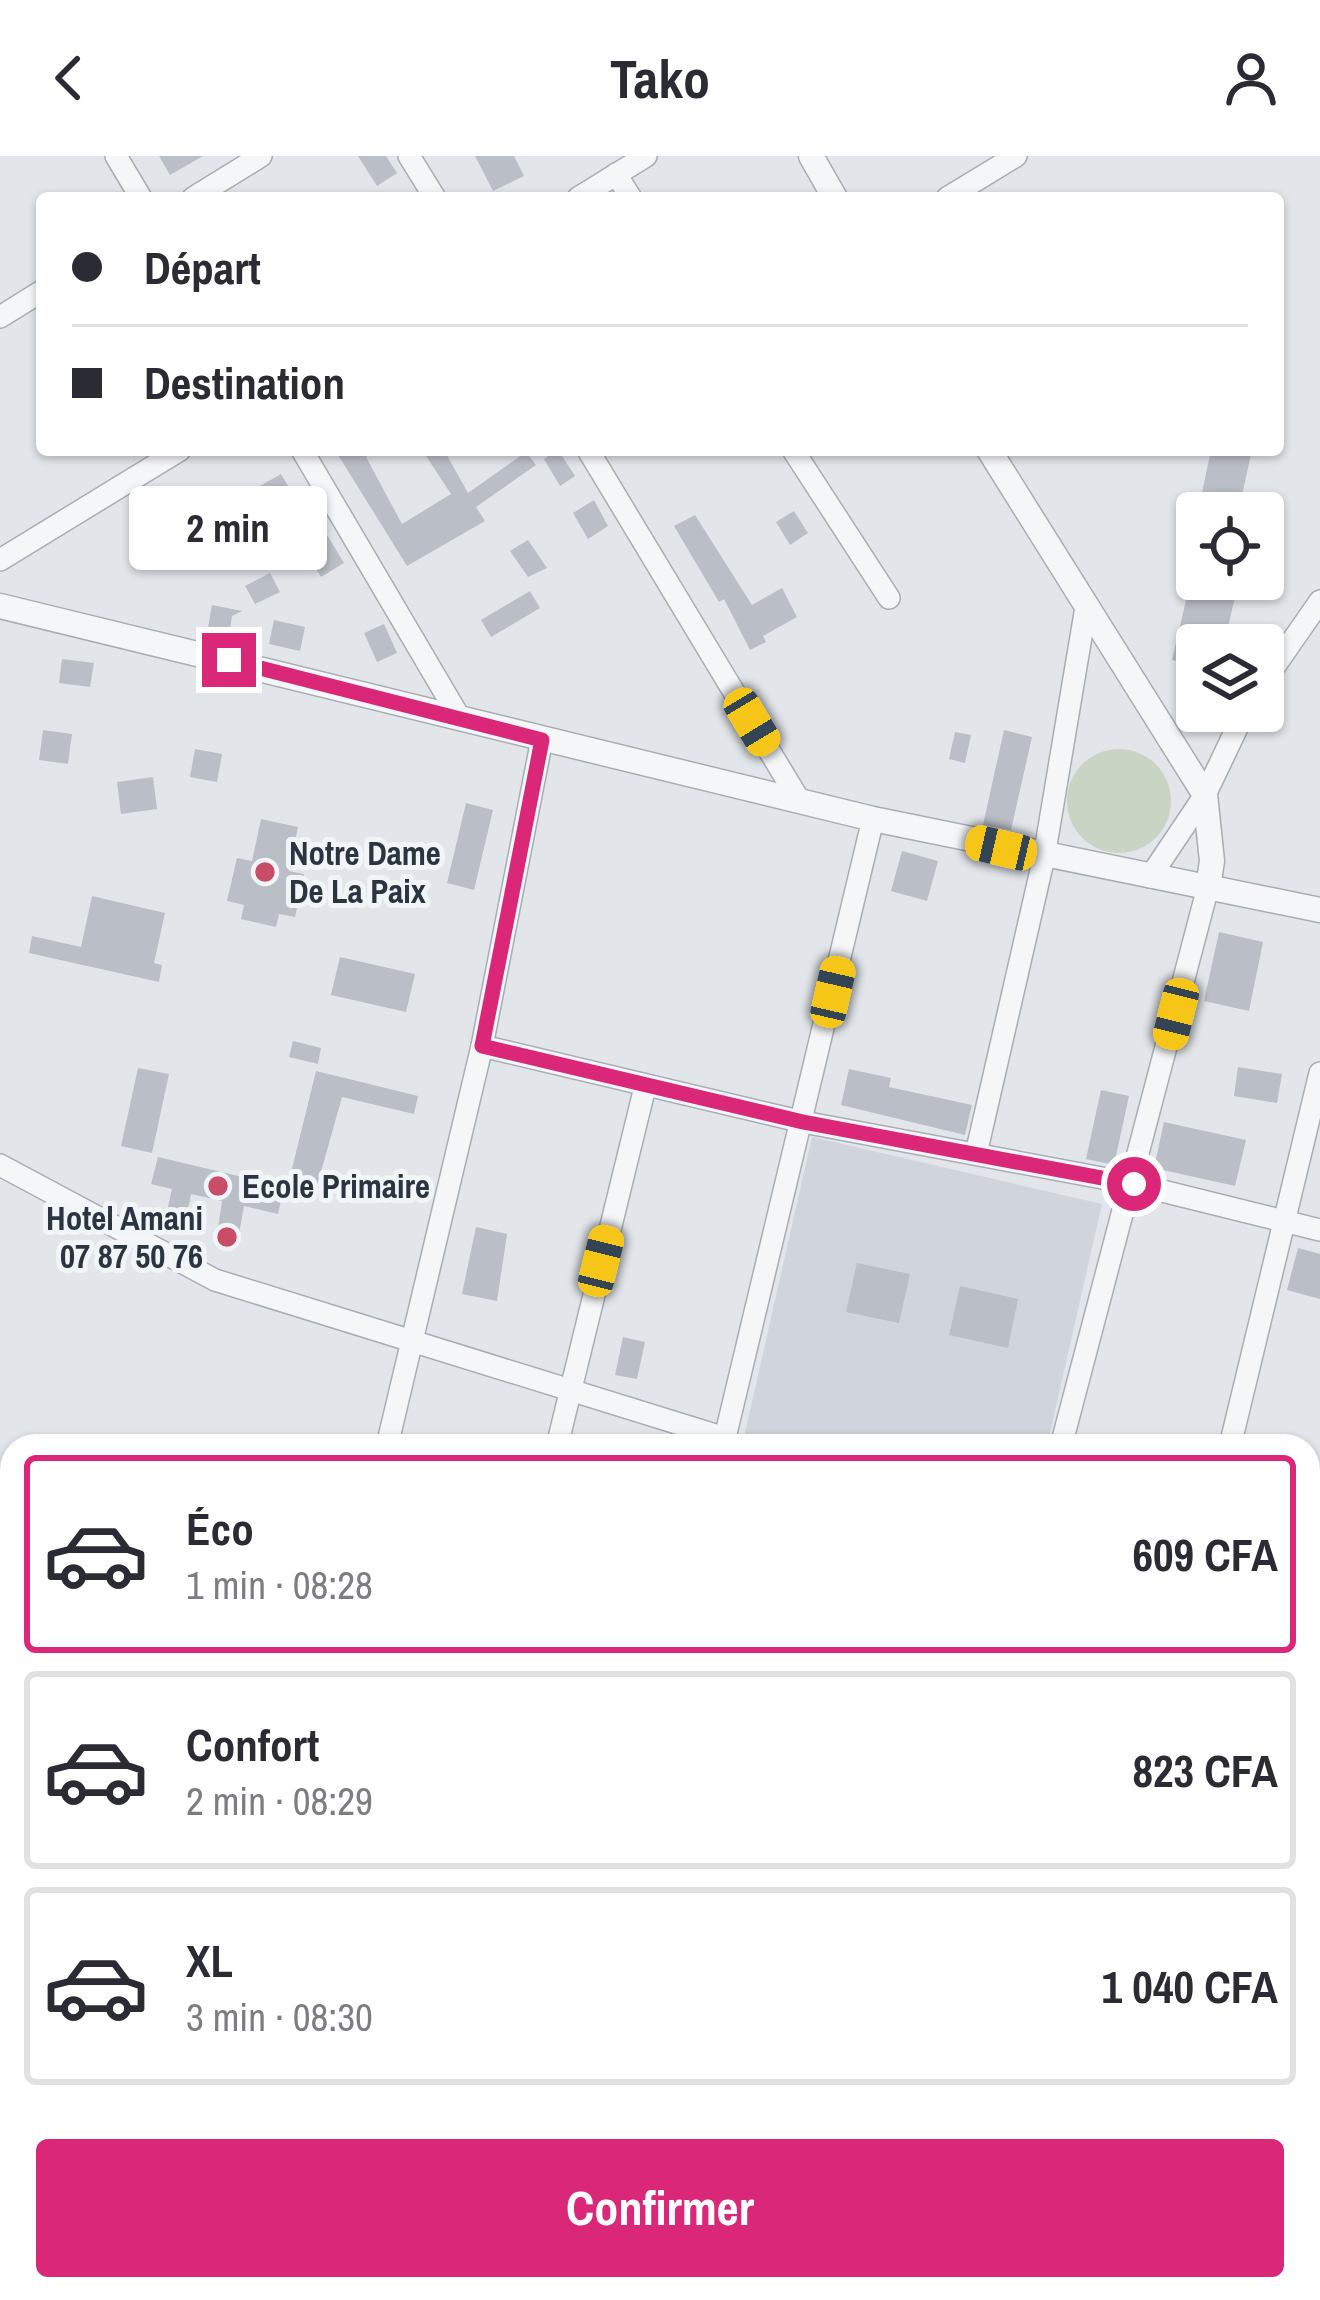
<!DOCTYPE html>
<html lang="fr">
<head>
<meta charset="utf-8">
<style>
  body { margin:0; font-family:"Archivo Narrow",sans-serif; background:#f7f7f7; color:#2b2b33; height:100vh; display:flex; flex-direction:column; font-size:45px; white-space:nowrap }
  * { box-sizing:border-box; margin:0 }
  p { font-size:39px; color:#7c7c81 }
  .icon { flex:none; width:66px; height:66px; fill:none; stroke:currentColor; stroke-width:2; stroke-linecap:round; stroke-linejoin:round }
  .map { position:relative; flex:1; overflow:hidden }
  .drawer { position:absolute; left:0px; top:1278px; width:1320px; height:867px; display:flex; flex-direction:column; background:#fff; border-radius:36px 36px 0 0; box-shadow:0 3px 9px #0004 }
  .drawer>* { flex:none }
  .hud { position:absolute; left:36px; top:36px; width:1248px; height:264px; border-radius:12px; box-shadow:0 3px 9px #0004; display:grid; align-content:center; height:264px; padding:0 36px; background:#fff }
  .tools { position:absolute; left:1176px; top:336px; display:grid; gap:24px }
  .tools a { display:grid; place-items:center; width:108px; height:108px; border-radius:12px; background:#fff; box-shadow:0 3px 9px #0004; font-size:60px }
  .end { position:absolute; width:54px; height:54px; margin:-27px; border:15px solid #db2777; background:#fff; box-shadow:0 0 0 6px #fff }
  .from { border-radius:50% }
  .bubble { position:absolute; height:84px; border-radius:12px; background:#fff; box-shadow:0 3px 9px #0004; font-size:39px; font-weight:700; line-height:84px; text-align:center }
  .car { position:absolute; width:36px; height:72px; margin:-36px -18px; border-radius:15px; box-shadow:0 0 9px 3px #0007; background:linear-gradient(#f5c518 24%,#345 0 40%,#f5c518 0 76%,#345 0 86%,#f5c518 0) }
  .hud b { display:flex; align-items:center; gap:42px; height:114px; font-size:45px }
  .hud b+b { border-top:3px solid #e1e1e2 }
  .hud i { width:30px; height:30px; background:#2b2b33 }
  ul { padding:21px 0 0; list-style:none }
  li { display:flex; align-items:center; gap:36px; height:198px; margin:0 24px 18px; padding:0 12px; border:6px solid #e1e1e2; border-radius:12px }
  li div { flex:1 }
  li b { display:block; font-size:45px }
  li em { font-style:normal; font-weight:700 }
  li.selected { border-color:#db2777 }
  li>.icon { width:108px; height:108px; stroke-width:1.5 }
  .action { display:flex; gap:24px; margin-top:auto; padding:24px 36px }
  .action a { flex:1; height:138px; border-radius:12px; background:#db2777; color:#fff; font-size:48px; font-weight:700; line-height:138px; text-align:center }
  header { display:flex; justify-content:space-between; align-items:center; height:156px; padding:0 36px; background:#fff; font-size:54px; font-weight:700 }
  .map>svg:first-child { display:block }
  .built { fill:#d0d5dc }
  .green { fill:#c9d4c4 }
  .building { fill:#babfc7 }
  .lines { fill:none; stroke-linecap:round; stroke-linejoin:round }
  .minor-casing { stroke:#a7adb4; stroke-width:24 }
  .tertiary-casing { stroke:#a7adb4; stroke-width:27 }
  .path { stroke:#bcc0c5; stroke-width:3; stroke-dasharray:9 9; stroke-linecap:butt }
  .minor { stroke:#f5f6f8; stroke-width:21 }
  .tertiary { stroke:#f5f6f8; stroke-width:24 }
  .route { stroke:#db2777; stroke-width:15 }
  .poi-dot { fill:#ca4d68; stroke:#f2f5f7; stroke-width:4.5 }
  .labels { text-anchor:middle; stroke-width:10; stroke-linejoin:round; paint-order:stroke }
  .poi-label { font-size:33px; font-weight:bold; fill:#2b3541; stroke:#f2f5f7; text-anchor:start }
</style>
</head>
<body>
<header><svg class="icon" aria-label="back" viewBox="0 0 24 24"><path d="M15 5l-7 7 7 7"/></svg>Tako<svg class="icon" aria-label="person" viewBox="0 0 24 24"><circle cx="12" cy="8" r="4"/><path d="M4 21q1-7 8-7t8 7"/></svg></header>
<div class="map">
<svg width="1320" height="2144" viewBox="0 0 1320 2144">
  <rect width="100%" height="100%" fill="#e2e6ea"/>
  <polygon class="built" points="812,981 1102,1048 1047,1290 742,1290"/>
  <circle class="green" cx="1119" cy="645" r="52"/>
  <g class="building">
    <polygon points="159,0 203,0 170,19"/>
    <polygon points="358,0 386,0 397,17 377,30"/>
    <polygon points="475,0 514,0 524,20 493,35"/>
    <polygon points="335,294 377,294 366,301 402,368 451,338 422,294 444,294 468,337 526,296 536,309 476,351 485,365 407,410"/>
    <polygon points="558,294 575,320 560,330 544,303"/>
    <polygon points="1211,294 1252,294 1238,357 1207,357 1210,343 1201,341"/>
    <polygon points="281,318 295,342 274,355 260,330"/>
    <polygon points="594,344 608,370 588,383 573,357"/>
    <polygon points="794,355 808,377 790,389 776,366"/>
    <polygon points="695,359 752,449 782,432 797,461 763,480 766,486 750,494 724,443 719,446 674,370"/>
    <polygon points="324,374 344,407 321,421 301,388"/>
    <polygon points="528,384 547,412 528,421 510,395"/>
    <polygon points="270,417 280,436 255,448 245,430"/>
    <polygon points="1191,423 1239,423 1224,489 1197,489 1197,510 1172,504"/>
    <polygon points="530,435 540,452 491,481 481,464"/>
    <polygon points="212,449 242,455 232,460 229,481 207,477"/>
    <polygon points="274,464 305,471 300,495 269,488"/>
    <polygon points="384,468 397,497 377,506 364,477"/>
    <polygon points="62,503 94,507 90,531 59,527"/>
    <polygon points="43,574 72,578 68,608 39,604"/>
    <polygon points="1004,574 1032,581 1011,674 983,669"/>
    <polygon points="955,576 971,579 965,607 949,603"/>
    <polygon points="195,593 222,598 217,626 190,621"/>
    <polygon points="153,621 157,653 121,658 117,626"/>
    <polygon points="466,647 493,654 474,734 447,727"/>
    <polygon points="261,663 298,671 289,715 304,718 295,761 279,758 276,771 241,763 244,749 227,745 237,702 252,705"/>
    <polygon points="902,695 938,705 927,745 891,735"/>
    <polygon points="92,740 165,757 154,807 162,809 159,826 29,797 32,780 81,791"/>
    <polygon points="1219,776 1263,786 1249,855 1204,845"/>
    <polygon points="340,801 415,818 406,856 331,839"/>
    <polygon points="293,885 321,892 318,908 289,901"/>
    <polygon points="1238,911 1282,918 1277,947 1234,940"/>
    <polygon points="138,912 169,918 152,997 121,990"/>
    <polygon points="849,913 891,922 889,931 972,949 965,979 841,949"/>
    <polygon points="316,915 418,940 414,958 342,941 315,1037 288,1029"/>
    <polygon points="1101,934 1129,940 1114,1009 1086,1003"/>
    <polygon points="1164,966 1246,984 1235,1030 1154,1012"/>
    <polygon points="158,1001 284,1031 278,1058 244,1050 237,1089 216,1085 222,1045 191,1038 183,1078 163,1073 172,1033 151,1028"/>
    <polygon points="476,1071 507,1078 497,1145 462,1138"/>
    <polygon points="1298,1092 1320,1098 1320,1143 1287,1134"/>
    <polygon points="857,1107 910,1118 899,1167 846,1156"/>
    <polygon points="960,1130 1018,1143 1008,1192 949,1179"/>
    <polygon points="623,1181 645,1186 637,1223 615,1219"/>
  </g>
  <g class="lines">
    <g class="minor-casing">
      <g id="minor">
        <polyline points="116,0 141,42"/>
        <polyline points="409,0 435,42"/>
        <polyline points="616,18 631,42"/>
        <polyline points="193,42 261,0"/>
        <polyline points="578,42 646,0"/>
        <polyline points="947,42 1016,0"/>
        <polyline points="0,161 42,135"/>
        <polyline points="302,294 458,559"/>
        <polyline points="588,294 799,644"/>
        <polyline points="793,294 889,442"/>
        <polyline points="0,404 180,294"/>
        <polyline points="1263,527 1320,445"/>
        <polyline points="1150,721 1205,639 1245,555"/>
        <polyline points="482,890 803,966 1134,1028 1320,1074"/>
        <polyline points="976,998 1044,701 1086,451"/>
        <polyline points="0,1009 215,1124 725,1282"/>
        <polyline points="387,1290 482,890 542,583"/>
        <polyline points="557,1290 645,931"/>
        <polyline points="723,1290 873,663"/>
        <polyline points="1061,1290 1208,731"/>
        <polyline points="1230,1290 1320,917"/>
        <polyline points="1308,1415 1320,1418"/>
        <polyline points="1308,1772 1320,1774"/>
        <polyline points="1308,2090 1320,2093"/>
        <polyline points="703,2144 706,2133"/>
        <polyline points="1039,2144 1041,2133"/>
      </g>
    </g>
    <g class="tertiary-casing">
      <g id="tertiary">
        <polyline points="811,0 835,42"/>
        <polyline points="989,294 1205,639 1212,705 1208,731"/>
        <polyline points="0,450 873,663 1320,754"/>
      </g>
    </g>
    <polyline class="path" points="182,2144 183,2133"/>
    <use href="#minor" class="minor"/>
    <use href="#tertiary" class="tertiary"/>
  </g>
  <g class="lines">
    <polyline class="route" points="229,504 542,584 482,890 803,966 1134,1028"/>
  </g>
  <g class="poi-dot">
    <circle cx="265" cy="716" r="12"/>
    <circle cx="218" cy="1030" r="12"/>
    <circle cx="227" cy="1081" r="12"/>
  </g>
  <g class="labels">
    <g class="poi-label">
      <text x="289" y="709">Notre Dame<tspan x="289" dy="38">De La Paix</tspan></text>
      <text x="242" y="1042">Ecole Primaire</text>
      <text x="203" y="1074" text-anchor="end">Hotel Amani<tspan x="203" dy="38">07 87 50 76</tspan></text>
    </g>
  </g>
</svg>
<div class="tools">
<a><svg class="icon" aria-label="locate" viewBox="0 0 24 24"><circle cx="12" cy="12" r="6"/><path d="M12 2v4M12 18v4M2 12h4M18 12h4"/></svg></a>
<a><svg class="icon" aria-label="layers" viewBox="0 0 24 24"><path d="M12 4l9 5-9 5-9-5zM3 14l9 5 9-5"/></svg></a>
</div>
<i class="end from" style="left:1134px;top:1028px"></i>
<i class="end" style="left:229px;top:504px"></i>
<div class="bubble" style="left:129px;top:330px;width:198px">2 min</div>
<i class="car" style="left:752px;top:566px;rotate:149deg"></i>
<i class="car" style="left:1001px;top:692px;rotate:283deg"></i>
<i class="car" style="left:833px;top:836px;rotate:13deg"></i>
<i class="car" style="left:1176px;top:858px;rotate:194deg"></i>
<i class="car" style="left:601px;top:1105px;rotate:14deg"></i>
<div class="hud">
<b><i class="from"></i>Départ</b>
<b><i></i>Destination</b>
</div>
<section class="drawer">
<ul>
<li class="selected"><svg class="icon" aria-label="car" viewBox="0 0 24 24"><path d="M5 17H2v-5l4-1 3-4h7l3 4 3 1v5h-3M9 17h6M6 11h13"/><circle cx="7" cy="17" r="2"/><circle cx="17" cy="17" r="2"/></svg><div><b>Éco</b><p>1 min · 08:28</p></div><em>609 CFA</em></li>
<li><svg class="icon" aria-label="car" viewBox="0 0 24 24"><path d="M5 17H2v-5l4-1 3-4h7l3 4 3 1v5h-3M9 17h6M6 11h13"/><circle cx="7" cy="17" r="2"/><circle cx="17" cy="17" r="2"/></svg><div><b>Confort</b><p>2 min · 08:29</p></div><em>823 CFA</em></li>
<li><svg class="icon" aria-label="car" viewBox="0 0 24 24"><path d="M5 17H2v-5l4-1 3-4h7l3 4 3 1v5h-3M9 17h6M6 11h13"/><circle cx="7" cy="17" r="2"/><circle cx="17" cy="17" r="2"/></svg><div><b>XL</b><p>3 min · 08:30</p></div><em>1 040 CFA</em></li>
</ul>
<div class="action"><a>Confirmer</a></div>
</section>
</div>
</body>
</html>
